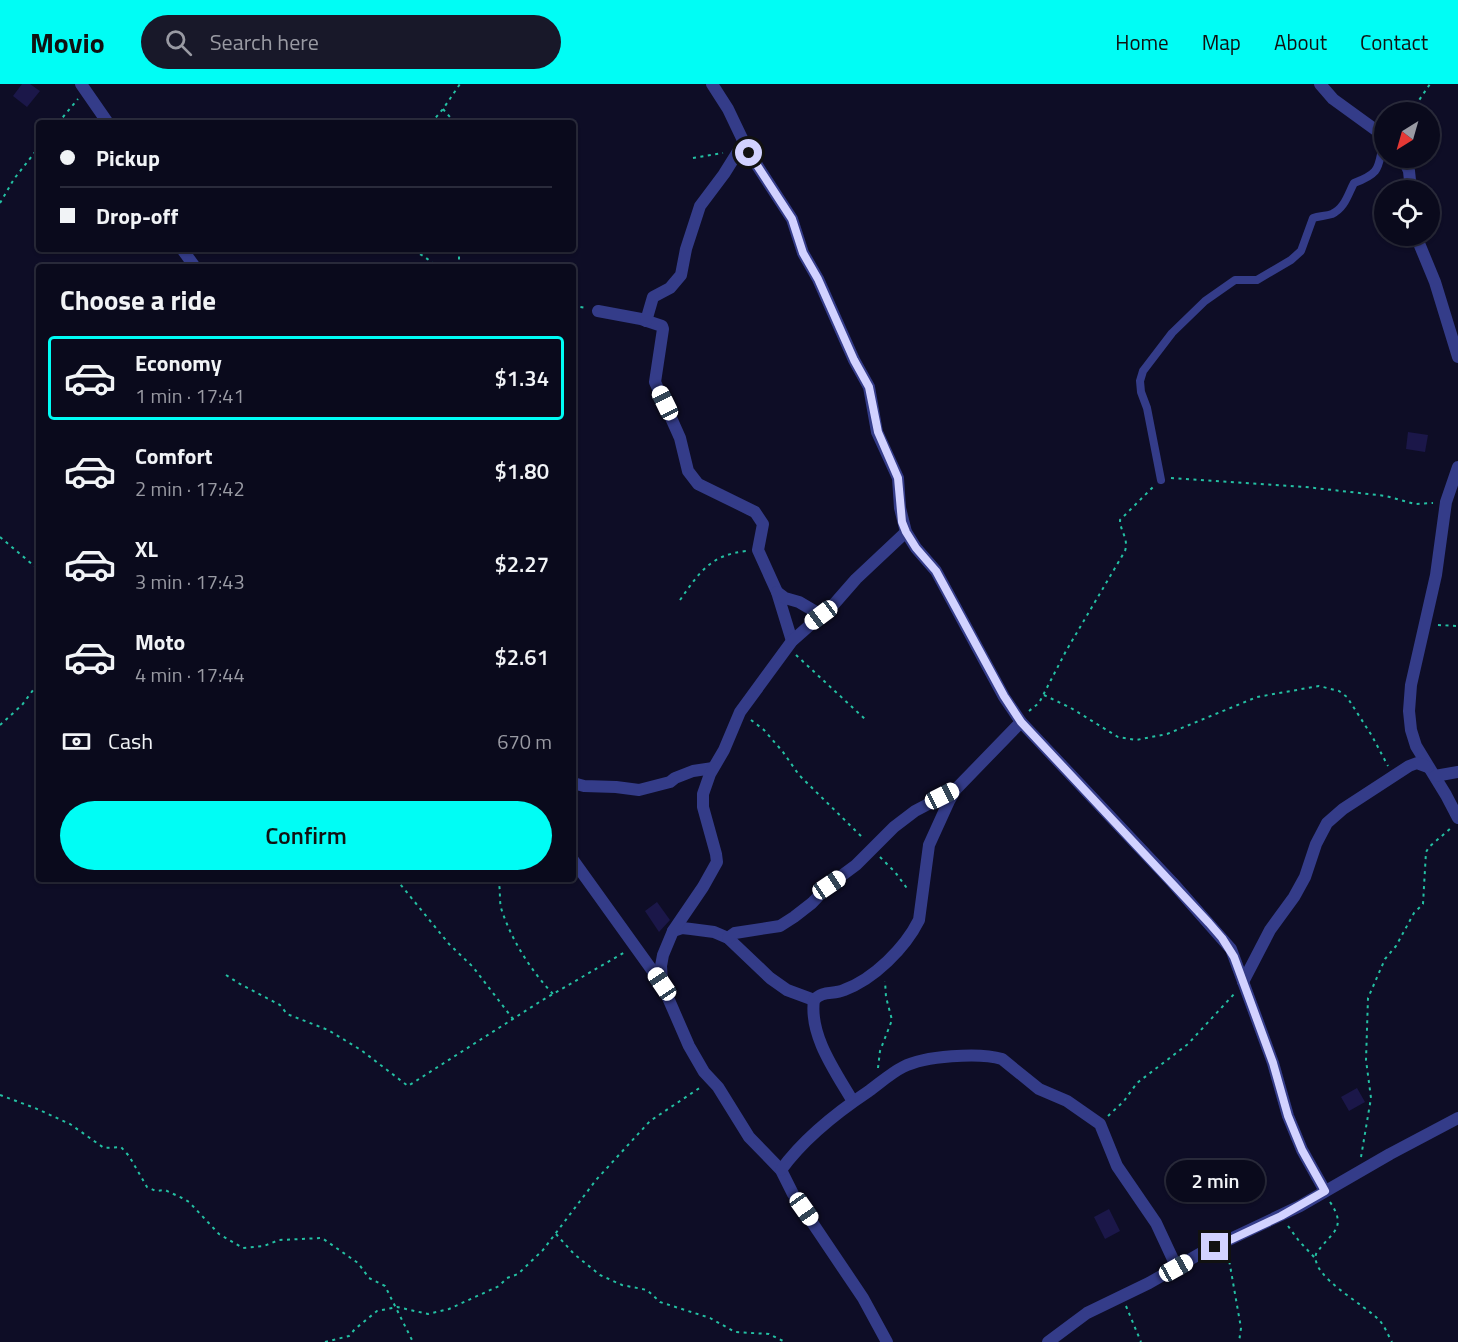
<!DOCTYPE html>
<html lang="en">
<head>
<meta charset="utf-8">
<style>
  body { margin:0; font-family:"Titillium Web",sans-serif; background:#181829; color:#f1f3f6; height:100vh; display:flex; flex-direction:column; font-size:22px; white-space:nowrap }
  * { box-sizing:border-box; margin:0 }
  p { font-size:20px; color:#999aa3 }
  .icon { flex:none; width:33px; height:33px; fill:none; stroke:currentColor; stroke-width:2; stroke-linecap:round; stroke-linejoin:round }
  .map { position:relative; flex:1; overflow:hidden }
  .side { position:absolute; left:36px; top:180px; width:540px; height:618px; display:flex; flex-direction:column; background:#0a0a1c; border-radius:6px; box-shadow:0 2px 4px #0004,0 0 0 2px #2a2b3b }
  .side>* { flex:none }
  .banner { position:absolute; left:36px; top:36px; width:540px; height:132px; border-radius:6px; box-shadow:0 2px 4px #0004,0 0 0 2px #2a2b3b; display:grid; align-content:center; height:132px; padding:0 24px; background:#0a0a1c }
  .needle { width:39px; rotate:217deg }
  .buttons { position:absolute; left:1374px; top:18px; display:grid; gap:12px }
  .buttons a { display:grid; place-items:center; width:66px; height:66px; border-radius:50%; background:#0a0a1c; box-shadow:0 2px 4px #0004,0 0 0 2px #2a2b3b; font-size:30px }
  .end { position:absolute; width:27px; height:27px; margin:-14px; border:8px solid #d2d2ff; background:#111; box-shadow:0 0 0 3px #111 }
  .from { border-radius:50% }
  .bubble { position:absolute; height:42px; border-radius:21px; background:#0a0a1c; box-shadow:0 2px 4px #0004,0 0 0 2px #2a2b3b; font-size:20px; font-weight:600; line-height:42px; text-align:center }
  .car { position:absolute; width:18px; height:36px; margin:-18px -9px; border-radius:8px; box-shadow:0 0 4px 2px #0007; background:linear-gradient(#fff 24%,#345 0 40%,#fff 0 76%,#345 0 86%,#fff 0) }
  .banner b { display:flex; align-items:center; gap:21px; height:57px; font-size:22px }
  .banner b+b { border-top:2px solid #2a2b3b }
  .banner i { width:15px; height:15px; background:#f1f3f6 }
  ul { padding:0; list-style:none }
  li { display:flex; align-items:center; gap:18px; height:84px; margin:0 12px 9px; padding:0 12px; border:3px solid transparent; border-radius:6px }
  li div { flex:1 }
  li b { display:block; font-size:22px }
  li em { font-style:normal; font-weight:600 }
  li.on { border-color:#00fdf5 }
  li>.icon { width:54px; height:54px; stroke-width:1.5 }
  h2 { padding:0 24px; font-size:27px; line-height:72px }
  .pay { display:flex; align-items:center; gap:15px; height:66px; padding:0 24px; font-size:22px }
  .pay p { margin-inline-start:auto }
  .button { display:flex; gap:12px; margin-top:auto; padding:12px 24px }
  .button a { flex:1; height:69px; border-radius:36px; background:#00fdf5; color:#111; font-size:24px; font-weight:600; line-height:69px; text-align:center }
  header { display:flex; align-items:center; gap:36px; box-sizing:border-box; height:84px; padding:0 30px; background:#00fdf5; color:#111 }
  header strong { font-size:28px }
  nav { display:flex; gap:33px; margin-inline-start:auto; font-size:21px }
  .search { width:420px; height:54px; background:#181829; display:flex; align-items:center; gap:15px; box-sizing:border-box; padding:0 21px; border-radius:33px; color:#999aa3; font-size:22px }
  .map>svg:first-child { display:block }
  .building { fill:#1b1749 }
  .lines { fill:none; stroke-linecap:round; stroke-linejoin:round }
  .path { stroke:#24c0a3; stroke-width:2; stroke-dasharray:3 4.5; stroke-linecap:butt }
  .service { stroke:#343c89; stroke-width:8 }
  .minor { stroke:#343c89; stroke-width:12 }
  .route { stroke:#d2d2ff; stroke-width:8 }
</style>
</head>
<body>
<header>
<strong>Movio</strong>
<div class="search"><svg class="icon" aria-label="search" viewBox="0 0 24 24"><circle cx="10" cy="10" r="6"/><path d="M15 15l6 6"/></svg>Search here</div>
<nav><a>Home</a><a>Map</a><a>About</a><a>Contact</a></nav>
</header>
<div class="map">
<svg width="1458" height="1258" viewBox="0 0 1458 1258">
  <rect width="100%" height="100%" fill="#0e0d26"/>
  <g class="building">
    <polygon points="22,0 30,0 40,7 27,23 13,12"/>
    <polygon points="1408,348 1428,351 1425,368 1406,365"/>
    <polygon points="657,818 670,836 659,848 645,827"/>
    <polygon points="1357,1004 1365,1018 1349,1027 1341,1013"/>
    <polygon points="1109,1125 1120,1147 1105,1155 1094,1133"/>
  </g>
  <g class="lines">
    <g class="path">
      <polyline points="443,25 455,39"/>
      <polyline points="1411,28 1430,0"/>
      <polyline points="58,39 78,15"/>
      <polyline points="431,39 443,25 460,0"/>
      <polyline points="693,74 723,69"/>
      <polyline points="0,119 14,95 39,63"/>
      <polyline points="387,165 393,167 406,165"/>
      <path d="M406,165c13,2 21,10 32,18"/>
      <polyline points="459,165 459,183"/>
      <polyline points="573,222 587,224"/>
      <polyline points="1171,394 1306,403 1386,412 1415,420 1433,419"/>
      <polyline points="0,453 39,486"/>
      <path d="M680,516c19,-27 30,-45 66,-49"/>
      <polyline points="1438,541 1458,542"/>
      <polyline points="796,571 866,636"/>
      <polyline points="1044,611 1071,624 1118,653 1136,656 1167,650 1257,613 1319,602 1339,607 1347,613 1372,652 1388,682"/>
      <path d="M1029,627l10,-8 27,-52 59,-100c4,-12 -5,-20 -5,-31l33,-33"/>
      <polyline points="751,636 764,646 783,668 799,691 864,755"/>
      <polyline points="0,641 22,621 39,598"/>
      <polyline points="880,773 895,788 909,807"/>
      <polyline points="396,795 449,860 473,883 513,935"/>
      <path d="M497,795c5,9 1,21 5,32 10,30 30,61 51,83"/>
      <polyline points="226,891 240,900 280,921 287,930 328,946 361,966 408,1002 541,917 625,868"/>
      <polyline points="878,984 880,967 892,936 886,913 885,897"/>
      <polyline points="0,1011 35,1024 70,1040 104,1064 121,1063 129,1072 147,1103 156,1107 165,1106 182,1114 189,1118 219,1150 243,1164 264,1162 279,1156 322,1154 358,1179 369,1194 385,1202 413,1258"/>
      <polyline points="1108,1032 1124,1017 1137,999 1188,960 1235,909"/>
      <polyline points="1361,1073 1371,1014 1366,976 1368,914 1385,875 1396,862 1414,829 1423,820 1426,768 1429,763 1451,744"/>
      <path d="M1330,1118c19,28 -1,31 -14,52 -6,23 50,51 64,67 5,6 8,14 12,21"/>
      <polyline points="1288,1142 1299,1157 1315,1174"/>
      <polyline points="556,1150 574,1170 600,1191 622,1201 647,1206 660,1218 710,1234 735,1248 769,1250 785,1258"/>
      <polyline points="1228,1170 1241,1244 1239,1258"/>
      <polyline points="1126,1222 1141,1258"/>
      <polyline points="325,1258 349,1252 355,1245 377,1227 397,1223 428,1230 449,1225 499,1202 507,1194 518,1190 543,1166 596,1096 650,1037 701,1003"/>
    </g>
    <path class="service" d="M1161,396l-14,-72 -6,-16 -1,-11 3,-10 29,-38 33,-32 30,-21h22l34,-20 10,-9 12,-33c6,-2 13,-2 19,-4 13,-6 16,-20 22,-31 29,-11 23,-16 30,-42"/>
    <g class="minor">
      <polyline points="81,0 108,39"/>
      <polyline points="712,0 728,25 749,69 792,135 803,169 818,195 854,276 869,303 877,348 898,394 900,424 906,448 916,464 936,487 1004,613 1021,638 1172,798 1231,865 1273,979 1288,1032 1302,1066 1325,1107"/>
      <polyline points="1320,0 1333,15 1384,52"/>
      <polyline points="1403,74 1409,87 1411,106"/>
      <polyline points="1416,152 1435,198 1458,273"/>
      <polyline points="182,165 195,183"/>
      <polyline points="598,227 641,235 662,242 663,245 655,298 680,354 688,387 698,400 755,428 763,440 758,466 777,508 792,557"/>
      <polyline points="646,237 653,213 670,204 681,191 686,165 700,122 724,90 744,58"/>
      <polyline points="1458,383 1446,418 1436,491 1411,601 1409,627 1411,646 1416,662 1446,711 1458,734"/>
      <polyline points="777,508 785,514 799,518 821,531"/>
      <polyline points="1435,692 1458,688"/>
      <polyline points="573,699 584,702 616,703 639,706 670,698 675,694 693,687 713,684"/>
      <polyline points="573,776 662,900 689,962 704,988 718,1003 749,1053 781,1086 793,1110 863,1214 887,1258"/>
      <polyline points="673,847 682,844 691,845 714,848 728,854 770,894 787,906 814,916"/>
      <polyline points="728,854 735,849 780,842 794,833 812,819 829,801 856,781 894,743 915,727 955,706"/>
      <polyline points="662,898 661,882 663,871 673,847 703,803 717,778 716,770 703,723 703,710 710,690 724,666 740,628 792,557 835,519 856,495 906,448"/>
      <polyline points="1243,898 1270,846 1294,813 1305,793 1316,760 1327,739 1343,725 1409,682 1417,679 1428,683"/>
      <path d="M852,1016c-17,-29 -43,-65 -38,-100 9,-10 19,-5 30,-10 30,-11 61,-42 75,-70l10,-75 20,-44 7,-12 65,-67"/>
      <path d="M781,1086c23,-32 55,-57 88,-79 11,-8 22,-18 34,-24 21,-11 76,-15 99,-8l37,30 28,12 33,23 17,42 39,57 21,45"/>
      <polyline points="1048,1258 1087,1229 1149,1199 1203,1168 1300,1122 1390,1070 1458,1034"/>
    </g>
  </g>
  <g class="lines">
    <polyline class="route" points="749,69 792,135 803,169 818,195 854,276 869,303 878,348 898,394 902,438 906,448 916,464 936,487 1004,612 1021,638 1209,839 1222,854 1234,873 1273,979 1288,1032 1302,1066 1325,1107 1281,1132 1215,1163"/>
  </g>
</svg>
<div class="buttons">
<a><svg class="needle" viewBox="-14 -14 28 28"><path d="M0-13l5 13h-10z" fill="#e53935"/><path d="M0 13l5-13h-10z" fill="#999aa3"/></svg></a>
<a><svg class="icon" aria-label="locate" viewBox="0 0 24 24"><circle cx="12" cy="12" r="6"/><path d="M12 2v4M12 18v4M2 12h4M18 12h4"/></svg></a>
</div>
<i class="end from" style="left:749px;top:69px"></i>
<i class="end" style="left:1215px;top:1163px"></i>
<div class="bubble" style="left:1166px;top:1076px;width:99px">2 min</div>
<i class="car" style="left:665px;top:319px;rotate:334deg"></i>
<i class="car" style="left:821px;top:531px;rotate:233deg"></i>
<i class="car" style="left:942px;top:712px;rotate:63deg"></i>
<i class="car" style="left:829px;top:801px;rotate:56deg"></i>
<i class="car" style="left:662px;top:900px;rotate:326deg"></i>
<i class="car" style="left:804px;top:1125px;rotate:145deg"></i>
<i class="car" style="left:1176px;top:1184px;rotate:61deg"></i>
<div class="banner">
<b><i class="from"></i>Pickup</b>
<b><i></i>Drop-off</b>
</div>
<section class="side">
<h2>Choose a ride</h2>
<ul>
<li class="on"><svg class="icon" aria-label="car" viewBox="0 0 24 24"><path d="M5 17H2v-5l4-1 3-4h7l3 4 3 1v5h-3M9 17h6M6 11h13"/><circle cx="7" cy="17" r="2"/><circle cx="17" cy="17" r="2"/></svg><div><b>Economy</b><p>1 min · 17:41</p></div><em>$1.34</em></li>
<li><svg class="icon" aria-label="car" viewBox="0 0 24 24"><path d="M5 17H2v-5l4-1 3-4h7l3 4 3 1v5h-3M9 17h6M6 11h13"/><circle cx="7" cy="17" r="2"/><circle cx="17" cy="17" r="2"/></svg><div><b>Comfort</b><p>2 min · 17:42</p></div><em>$1.80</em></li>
<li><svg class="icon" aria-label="car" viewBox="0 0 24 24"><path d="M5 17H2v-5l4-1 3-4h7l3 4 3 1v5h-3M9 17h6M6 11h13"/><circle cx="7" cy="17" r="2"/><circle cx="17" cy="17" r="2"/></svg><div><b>XL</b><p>3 min · 17:43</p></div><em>$2.27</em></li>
<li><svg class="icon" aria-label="car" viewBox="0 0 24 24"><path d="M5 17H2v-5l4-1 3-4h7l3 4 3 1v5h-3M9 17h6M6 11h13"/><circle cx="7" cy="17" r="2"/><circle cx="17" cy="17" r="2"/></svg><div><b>Moto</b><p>4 min · 17:44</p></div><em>$2.61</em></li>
</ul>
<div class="pay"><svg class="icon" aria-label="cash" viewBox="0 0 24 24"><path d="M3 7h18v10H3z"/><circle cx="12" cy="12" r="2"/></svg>Cash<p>670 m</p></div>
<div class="button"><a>Confirm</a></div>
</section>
</div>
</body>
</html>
